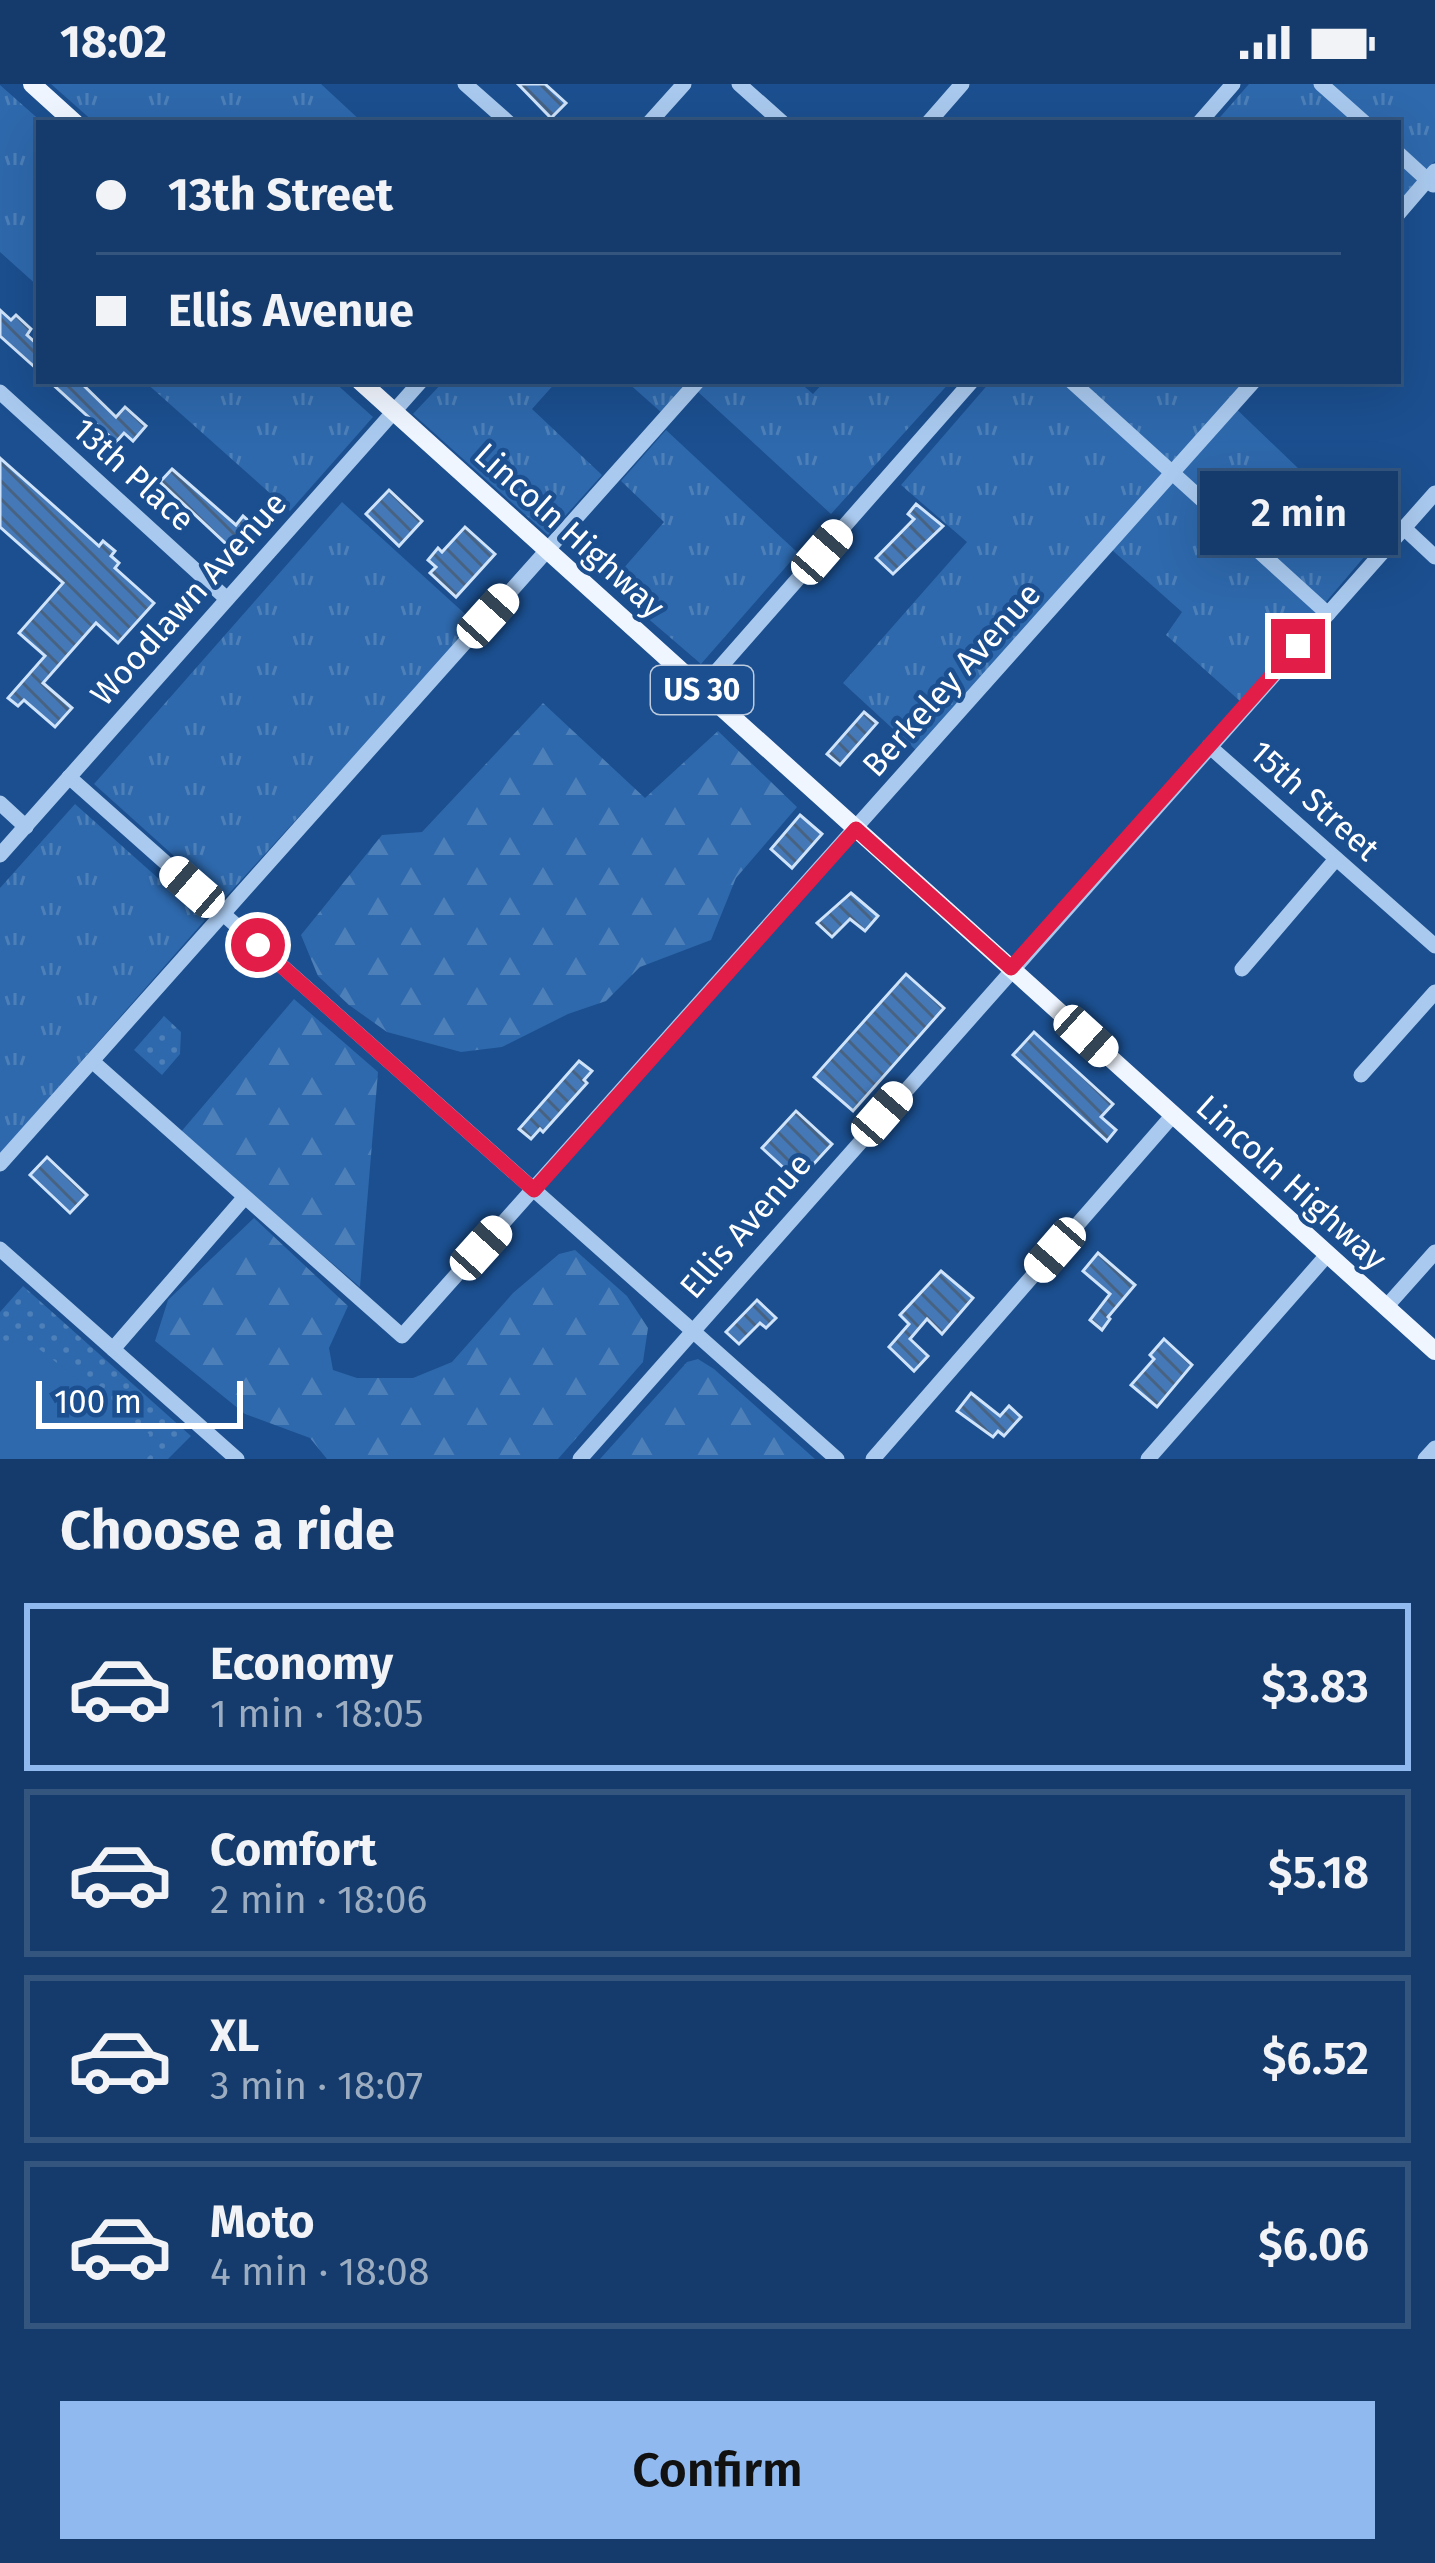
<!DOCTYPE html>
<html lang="en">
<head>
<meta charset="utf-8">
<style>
  body { margin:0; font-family:"Fira Sans",sans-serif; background:#1d4271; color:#f1f3f6; height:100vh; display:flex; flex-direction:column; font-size:45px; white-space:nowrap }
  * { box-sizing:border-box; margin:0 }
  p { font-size:39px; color:#9dadc1 }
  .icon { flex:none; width:66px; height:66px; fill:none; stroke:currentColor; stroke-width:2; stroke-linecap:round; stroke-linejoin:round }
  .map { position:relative; height:1375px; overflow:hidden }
  .panel { display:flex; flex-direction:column; background:#143b6b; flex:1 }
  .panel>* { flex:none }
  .banner { position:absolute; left:36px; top:36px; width:1365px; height:264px; border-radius:0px; box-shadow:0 12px 48px #0002,0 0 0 3px #33557e; display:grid; align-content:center; height:264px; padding:0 60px; background:#143b6b }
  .scale { position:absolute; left:36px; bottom:30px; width:207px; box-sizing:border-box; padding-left:12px; border:6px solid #fff; border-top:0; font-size:33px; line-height:42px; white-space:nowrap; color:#fff; -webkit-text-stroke:9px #1b4f8f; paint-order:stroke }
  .end { position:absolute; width:54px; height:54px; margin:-27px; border:15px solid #e11d48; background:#fff; box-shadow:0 0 0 6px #fff }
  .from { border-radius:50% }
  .bubble { position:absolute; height:84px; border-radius:0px; background:#143b6b; box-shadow:0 12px 48px #0002,0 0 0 3px #33557e; font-size:39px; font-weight:600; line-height:84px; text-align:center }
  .car { position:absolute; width:36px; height:72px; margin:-36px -18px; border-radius:15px; box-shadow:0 0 9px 3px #0007; background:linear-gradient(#fff 24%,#345 0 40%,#fff 0 76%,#345 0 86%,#fff 0) }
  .banner b { display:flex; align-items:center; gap:42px; height:114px; font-size:45px }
  .banner b+b { border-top:3px solid #33557e }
  .banner i { width:30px; height:30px; background:#f1f3f6 }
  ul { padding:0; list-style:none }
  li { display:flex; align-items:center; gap:36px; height:168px; margin:0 24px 18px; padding:0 36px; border:6px solid #33557e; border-radius:0px }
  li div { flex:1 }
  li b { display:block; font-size:45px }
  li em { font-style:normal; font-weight:600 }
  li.on { border-color:#90b9f0 }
  li>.icon { width:108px; height:108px; stroke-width:1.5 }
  h2 { padding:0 60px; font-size:54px; line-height:144px }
  .cta { display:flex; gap:24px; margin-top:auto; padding:24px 60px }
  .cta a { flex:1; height:138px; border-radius:0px; background:#90b9f0; color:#111; font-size:48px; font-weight:600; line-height:138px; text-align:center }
  .status { display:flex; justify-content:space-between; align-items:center; height:84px; padding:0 60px; background:#143b6b; direction:ltr }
  .status svg { height:33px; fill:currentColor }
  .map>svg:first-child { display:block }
  .grass { fill:url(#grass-tufts) }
  .forest { fill:url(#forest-firs) }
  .park { fill:url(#park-dots) }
  .pitch { fill:#2e69ad }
  .building { fill:url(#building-back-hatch); stroke:#cfe3fa; stroke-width:3 }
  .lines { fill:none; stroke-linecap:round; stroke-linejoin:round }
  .minor { stroke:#a9c9ee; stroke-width:15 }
  .major { stroke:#f0f6ff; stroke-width:18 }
  .route { stroke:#e11d48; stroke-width:15 }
  .labels { text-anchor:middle; stroke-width:9; stroke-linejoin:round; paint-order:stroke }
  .shield { fill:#1b4f8f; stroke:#bbcadd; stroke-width:3 }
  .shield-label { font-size:30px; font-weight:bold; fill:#fff }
  .street-label { font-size:33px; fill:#fff; stroke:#1b4f8f }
</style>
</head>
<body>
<div class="status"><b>18:02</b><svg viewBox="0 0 49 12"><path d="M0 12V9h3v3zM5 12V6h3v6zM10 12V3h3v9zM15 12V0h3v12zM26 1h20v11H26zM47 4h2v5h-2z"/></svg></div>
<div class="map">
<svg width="1435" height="1375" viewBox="0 0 1435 1375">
  <defs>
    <pattern id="grass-tufts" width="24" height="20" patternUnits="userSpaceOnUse" patternTransform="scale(3)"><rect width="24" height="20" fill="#2e69ad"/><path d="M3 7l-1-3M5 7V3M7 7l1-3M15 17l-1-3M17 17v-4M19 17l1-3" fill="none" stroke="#4d80b9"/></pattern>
    <pattern id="forest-firs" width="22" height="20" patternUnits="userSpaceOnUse" patternTransform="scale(3)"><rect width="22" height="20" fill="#2e69ad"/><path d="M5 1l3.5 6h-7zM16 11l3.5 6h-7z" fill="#4d80b9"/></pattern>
    <pattern id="park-dots" width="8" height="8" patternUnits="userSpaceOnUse" patternTransform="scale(3)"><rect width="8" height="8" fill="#2e69ad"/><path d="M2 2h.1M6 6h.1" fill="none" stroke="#4d80b9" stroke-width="1.8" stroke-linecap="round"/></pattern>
    <pattern id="building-back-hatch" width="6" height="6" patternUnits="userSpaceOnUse" patternTransform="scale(3)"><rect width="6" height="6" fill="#4478b7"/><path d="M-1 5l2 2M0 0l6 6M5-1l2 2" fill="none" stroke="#486282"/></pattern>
  </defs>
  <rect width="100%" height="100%" fill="#1b4f8f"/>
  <g class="grass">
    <polygon points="51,0 321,0 363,39 95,39"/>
    <polygon points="1249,0 1435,0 1435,77 1398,119 1398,39 1215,39"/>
    <polygon points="0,1 43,39 39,39 39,203 0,168"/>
    <polygon points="144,297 333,297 373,333 290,427"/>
    <polygon points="444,297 557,297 532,325 602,391 548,451 413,330"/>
    <polygon points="626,297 798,297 813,310 825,297 951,297 831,430 697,307 671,337"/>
    <polygon points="991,297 1244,297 1228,317 1376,459 1241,618 1166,551 1182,528 1103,458 917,667 843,599 967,458 901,401"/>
    <polygon points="666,346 798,469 701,580 609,501 664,438 621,397"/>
    <polygon points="342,418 475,539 223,816 94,700"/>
    <polygon points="75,720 205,836 0,1070 0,804"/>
  </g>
  <g class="forest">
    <polygon points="543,619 645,714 718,647 797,723 736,794 711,856 640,883 606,917 568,930 502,963 461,968 387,948 349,921 318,892 301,851 382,751 422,748"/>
    <polygon points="294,915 378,988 360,1203 180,1049"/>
    <polygon points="254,1134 348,1222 329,1264 333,1286 357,1294 413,1294 452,1278 513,1209 559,1170 575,1166 627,1212 648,1244 643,1278 558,1375 327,1375 310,1354 245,1330 155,1257 168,1216"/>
    <polygon points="698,1275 714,1285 815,1375 600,1375 687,1278"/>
  </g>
  <g class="park">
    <polygon points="164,932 181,948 180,970 162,991 134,966"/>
    <polygon points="23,1202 191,1352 168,1375 0,1375 0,1228"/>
  </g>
  <polygon class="pitch" points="26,1255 149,1350 151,1370 146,1375 0,1375 0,1278"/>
  <g class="building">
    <polygon points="518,0 545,0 566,19 551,34"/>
    <polygon points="0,226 11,236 16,231 31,245 27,251 39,262 39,287 0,252"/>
    <polygon points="49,297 79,297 116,333 125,323 146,342 133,357 124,349 116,358"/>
    <polygon points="0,374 99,462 103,457 115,467 111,472 119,479 115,484 154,519 118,559 96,539 43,599 72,624 55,643 24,616 18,622 8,614 45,572 19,549 63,499 0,443"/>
    <polygon points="172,385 236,441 243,432 259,446 237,470 160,398"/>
    <polygon points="389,406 422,437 399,462 366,430"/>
    <polygon points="916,420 943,442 893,490 876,474 914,435 908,430"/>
    <polygon points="465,443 495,470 456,513 430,489 436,483 428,476 438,464 442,468"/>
    <polygon points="864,628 877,639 840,681 827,670"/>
    <polygon points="800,731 822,750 792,784 771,765"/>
    <polygon points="851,809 878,832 865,847 850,835 832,853 817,839"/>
    <polygon points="906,890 944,924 853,1027 814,993"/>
    <polygon points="1034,948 1113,1020 1101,1033 1116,1046 1107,1057 1013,971"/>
    <polygon points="579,977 592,987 584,996 587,999 543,1048 540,1045 531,1055 519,1045"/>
    <polygon points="796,1027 832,1060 798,1097 762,1064"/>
    <polygon points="47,1073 87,1111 70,1129 30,1091"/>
    <polygon points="1098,1169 1135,1201 1108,1233 1110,1235 1102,1246 1090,1236 1110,1210 1083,1187"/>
    <polygon points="941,1187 973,1214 942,1250 927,1235 910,1255 928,1272 914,1287 889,1263 909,1240 900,1231"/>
    <polygon points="757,1216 776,1234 766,1244 760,1239 739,1260 726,1248"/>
    <polygon points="1164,1255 1192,1281 1157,1323 1131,1301 1154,1275 1150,1271"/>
    <polygon points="971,1309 1000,1332 1009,1322 1021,1333 1004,1352 998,1347 993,1353 957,1327"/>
  </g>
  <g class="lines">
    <g class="minor">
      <polyline points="465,0 509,39"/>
      <polyline points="739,0 783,39"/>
      <polyline points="1321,0 1365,39"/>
      <polyline points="649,39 684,0"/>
      <polyline points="928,39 962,0"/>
      <polyline points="1199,39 1233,0"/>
      <polyline points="1398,69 1433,101"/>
      <polyline points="1398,130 1435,87"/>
      <polyline points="1071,297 1328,530"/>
      <polyline points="0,308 227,515"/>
      <polyline points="1404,444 1435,473"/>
      <polyline points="701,605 972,297"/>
      <polyline points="1209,662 1435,862"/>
      <polyline points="69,693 837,1375"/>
      <polyline points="0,719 26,743"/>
      <polyline points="0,771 421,297"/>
      <polyline points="1242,885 1336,775"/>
      <polyline points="92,977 402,1252 1254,297"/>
      <polyline points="1361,991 1435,908"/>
      <polyline points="0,1080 698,297"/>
      <polyline points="0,1165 237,1375"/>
      <polyline points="1386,1223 1435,1168"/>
      <polyline points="113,1265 244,1114"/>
      <polyline points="580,1375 1435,409"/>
      <polyline points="873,1375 1173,1031"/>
      <polyline points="1148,1375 1328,1170"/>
      <polyline points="1425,1375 1435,1364"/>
    </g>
    <g class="major">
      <polyline points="32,0 75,39"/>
      <polyline points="360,297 1435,1267"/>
    </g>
  </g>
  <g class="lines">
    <polyline class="route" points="258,861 534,1106 856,745 1011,884 1298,562"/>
  </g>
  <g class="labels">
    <rect class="shield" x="651" y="582" width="102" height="48" rx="9"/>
    <g class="shield-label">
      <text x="702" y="616">US 30</text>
    </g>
    <g class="street-label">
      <text transform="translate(134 390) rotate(42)" y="12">13th Place</text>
      <text transform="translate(570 446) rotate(42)" y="12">Lincoln Highway</text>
      <text transform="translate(188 514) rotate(-48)" y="12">Woodlawn Avenue</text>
      <text transform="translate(951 595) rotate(-48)" y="12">Berkeley Avenue</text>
      <text transform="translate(1315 716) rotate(42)" y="12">15th Street</text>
      <text transform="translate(1292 1098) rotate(42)" y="12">Lincoln Highway</text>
      <text transform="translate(745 1141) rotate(-49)" y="12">Ellis Avenue</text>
    </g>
  </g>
</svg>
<div class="scale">100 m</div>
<i class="end from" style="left:258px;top:861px"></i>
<i class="end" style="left:1298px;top:562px"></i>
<div class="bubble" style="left:1200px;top:387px;width:198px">2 min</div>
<i class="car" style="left:822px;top:468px;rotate:41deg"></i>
<i class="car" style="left:488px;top:532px;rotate:42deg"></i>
<i class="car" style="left:192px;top:803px;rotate:311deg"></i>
<i class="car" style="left:1086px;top:952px;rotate:132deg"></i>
<i class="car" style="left:882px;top:1030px;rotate:41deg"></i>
<i class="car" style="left:481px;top:1164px;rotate:42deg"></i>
<i class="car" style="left:1055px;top:1166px;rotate:221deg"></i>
<div class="banner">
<b><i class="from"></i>13th Street</b>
<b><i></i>Ellis Avenue</b>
</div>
</div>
<section class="panel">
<h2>Choose a ride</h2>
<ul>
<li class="on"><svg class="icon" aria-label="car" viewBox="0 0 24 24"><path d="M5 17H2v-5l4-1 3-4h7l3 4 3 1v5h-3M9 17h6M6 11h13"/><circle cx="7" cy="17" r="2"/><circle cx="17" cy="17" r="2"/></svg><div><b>Economy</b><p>1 min · 18:05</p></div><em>$3.83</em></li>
<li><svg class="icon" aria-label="car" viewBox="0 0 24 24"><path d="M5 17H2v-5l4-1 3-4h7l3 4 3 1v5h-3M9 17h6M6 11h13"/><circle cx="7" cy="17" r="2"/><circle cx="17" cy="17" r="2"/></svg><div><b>Comfort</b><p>2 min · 18:06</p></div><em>$5.18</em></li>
<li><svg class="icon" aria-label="car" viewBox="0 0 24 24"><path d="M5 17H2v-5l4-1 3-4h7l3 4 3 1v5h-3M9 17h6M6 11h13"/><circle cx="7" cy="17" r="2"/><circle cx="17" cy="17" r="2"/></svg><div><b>XL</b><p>3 min · 18:07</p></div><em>$6.52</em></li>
<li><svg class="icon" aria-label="car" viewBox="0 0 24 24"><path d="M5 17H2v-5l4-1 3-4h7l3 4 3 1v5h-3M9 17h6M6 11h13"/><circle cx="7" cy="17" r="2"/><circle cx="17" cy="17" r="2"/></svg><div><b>Moto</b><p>4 min · 18:08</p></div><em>$6.06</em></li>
</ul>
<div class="cta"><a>Confirm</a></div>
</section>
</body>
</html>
